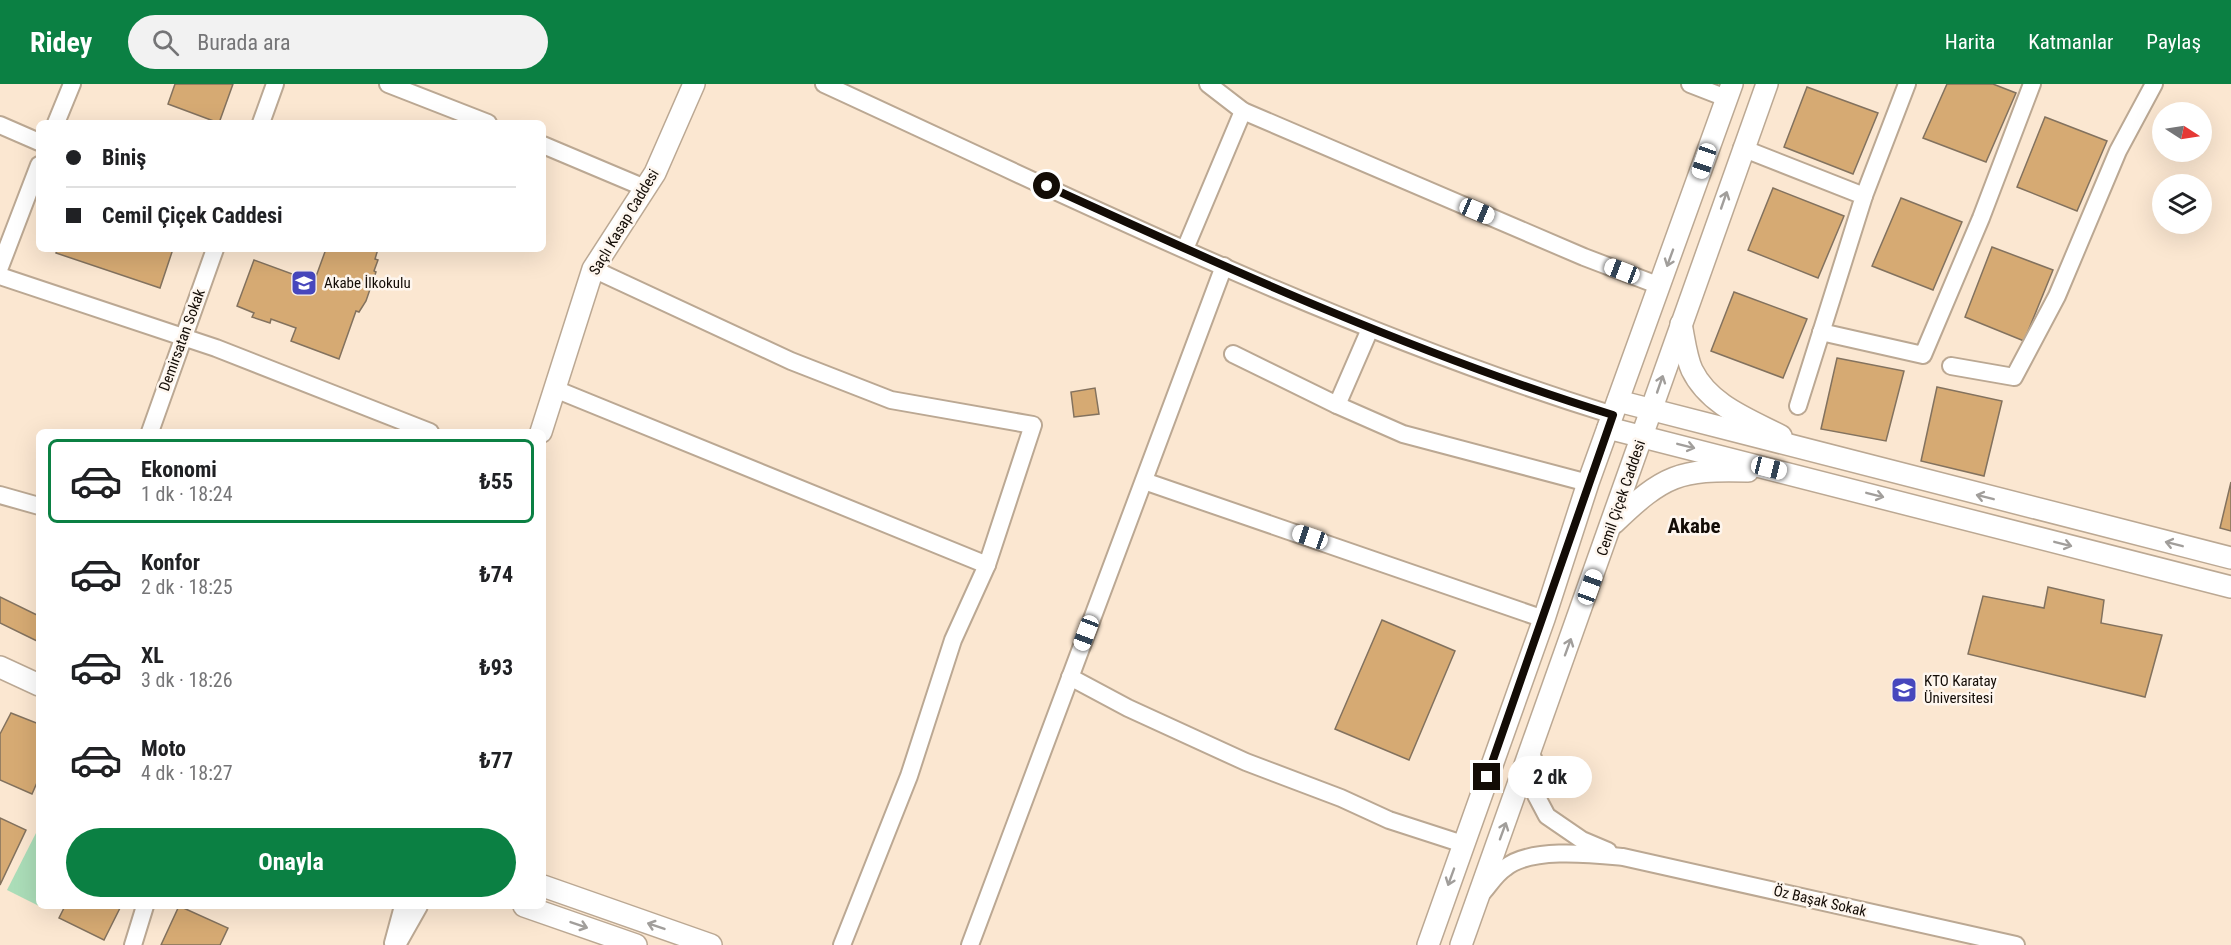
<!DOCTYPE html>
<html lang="tr">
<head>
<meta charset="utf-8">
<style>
  body { margin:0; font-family:"Roboto Condensed",sans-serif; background:#f2f2f2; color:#202124; height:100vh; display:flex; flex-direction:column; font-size:22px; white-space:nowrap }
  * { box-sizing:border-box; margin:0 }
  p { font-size:20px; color:#757577 }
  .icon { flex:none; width:33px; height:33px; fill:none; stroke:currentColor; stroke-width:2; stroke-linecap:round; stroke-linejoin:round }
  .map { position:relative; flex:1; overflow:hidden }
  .drawer { position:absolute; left:36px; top:345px; width:510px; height:480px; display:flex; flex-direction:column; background:#fff; border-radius:9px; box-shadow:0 6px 24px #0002 }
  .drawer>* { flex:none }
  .top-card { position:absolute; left:36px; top:36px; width:510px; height:132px; border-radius:9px; box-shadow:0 6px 24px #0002; display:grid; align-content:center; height:132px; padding:0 30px; background:#fff }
  .needle { width:39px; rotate:102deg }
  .buttons { position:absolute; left:2152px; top:18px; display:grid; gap:12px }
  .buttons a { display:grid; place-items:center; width:60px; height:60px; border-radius:50%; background:#fff; box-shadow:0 6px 24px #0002; font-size:30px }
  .end { position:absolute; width:27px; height:27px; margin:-14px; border:8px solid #130c06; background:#fff; box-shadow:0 0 0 3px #fff }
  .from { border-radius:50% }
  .bubble { position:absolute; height:42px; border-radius:21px; background:#fff; box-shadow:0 6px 24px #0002; font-size:20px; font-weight:700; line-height:42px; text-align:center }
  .car { position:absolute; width:18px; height:36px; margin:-18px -9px; border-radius:8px; box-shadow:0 0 4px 2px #0007; background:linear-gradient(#fff 24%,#345 0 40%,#fff 0 76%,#345 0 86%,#fff 0) }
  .top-card b { display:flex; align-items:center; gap:21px; height:57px; font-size:22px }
  .top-card b+b { border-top:2px solid #e0e0e0 }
  .top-card i { width:15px; height:15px; background:#202124 }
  ul { padding:10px 0 0; list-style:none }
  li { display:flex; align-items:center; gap:18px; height:84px; margin:0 12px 9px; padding:0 18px; border:3px solid transparent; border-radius:9px }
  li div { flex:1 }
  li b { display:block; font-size:22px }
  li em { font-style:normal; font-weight:700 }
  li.selected { border-color:#0b8043 }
  li>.icon { width:54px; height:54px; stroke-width:1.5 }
  .action { display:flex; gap:12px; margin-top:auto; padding:12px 30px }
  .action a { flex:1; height:69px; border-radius:36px; background:#0b8043; color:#fff; font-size:24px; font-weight:700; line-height:69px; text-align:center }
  header { display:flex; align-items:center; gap:36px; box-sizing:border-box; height:84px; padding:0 30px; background:#0b8043; color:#fff }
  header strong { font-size:28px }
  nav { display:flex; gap:33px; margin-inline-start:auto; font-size:21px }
  .search { width:420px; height:54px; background:#f2f2f2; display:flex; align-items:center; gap:15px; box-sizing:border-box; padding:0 21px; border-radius:33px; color:#757577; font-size:22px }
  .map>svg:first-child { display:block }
  .green { fill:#abddb8 }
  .building { fill:#d6aa73; stroke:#83725e; stroke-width:1.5 }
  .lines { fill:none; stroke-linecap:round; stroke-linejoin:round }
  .minor-casing { stroke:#bba893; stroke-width:20 }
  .tertiary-casing { stroke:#bba893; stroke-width:24 }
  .minor { stroke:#fff; stroke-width:16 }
  .tertiary { stroke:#fff; stroke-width:21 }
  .oneway { stroke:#a19e9b }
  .route { stroke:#130c06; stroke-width:8 }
  .labels { text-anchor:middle; stroke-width:5; stroke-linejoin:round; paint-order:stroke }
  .street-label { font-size:15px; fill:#130c06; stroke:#fef6ee }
  .poi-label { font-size:15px; fill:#130c06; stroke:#fef6ee; text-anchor:start }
  .district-label { font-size:21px; font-weight:bold; fill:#130c06; stroke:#fef6ee }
</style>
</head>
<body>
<header>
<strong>Ridey</strong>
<div class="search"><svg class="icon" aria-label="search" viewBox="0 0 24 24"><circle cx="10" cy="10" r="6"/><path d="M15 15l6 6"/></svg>Burada ara</div>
<nav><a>Harita</a><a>Katmanlar</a><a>Paylaş</a></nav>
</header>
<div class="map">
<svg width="2231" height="861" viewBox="0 0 2231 861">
  <rect width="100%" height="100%" fill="#fbe7d1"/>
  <polygon class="green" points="36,749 39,751 39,822 7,806"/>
  <g class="building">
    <polygon points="175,0 233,0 219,39 168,20"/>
    <polygon points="1947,0 1993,0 2016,9 1986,78 1923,54"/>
    <polygon points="1807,3 1878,29 1853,90 1784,63"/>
    <polygon points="2045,33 2107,57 2077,127 2017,103"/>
    <polygon points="1773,104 1844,132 1818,194 1748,166"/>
    <polygon points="1901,114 1962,138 1933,206 1872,182"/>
    <polygon points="1992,163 2053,186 2024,257 1965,233"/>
    <polygon points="57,165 173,165 160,204 56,169"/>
    <polygon points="326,165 378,165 375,175 378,176 374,187 376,188 366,217 359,228 356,227 339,275 291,257 296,244 271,235 270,239 252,233 254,229 237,222 254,176 314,198"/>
    <polygon points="1734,208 1807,235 1783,294 1711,267"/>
    <polygon points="1837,274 1904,287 1886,357 1821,345"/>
    <polygon points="1937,303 2002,317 1984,392 1921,377"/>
    <polygon points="1095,304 1099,330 1074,333 1071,308"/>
    <polygon points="2231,398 2231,447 2220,444"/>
    <polygon points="2048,503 2104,516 2101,539 2162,551 2145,613 1968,570 1983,512 2044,524"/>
    <polygon points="0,513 39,532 39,558 0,539"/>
    <polygon points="1382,536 1455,567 1409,676 1335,645"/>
    <polygon points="11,629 39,640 39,694 32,710 0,696 0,650"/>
    <polygon points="0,734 26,746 0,801"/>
    <polygon points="65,822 121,822 104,856 59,834"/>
    <polygon points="179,822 228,844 220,861 161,861"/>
  </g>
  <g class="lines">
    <g class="minor-casing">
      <g id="minor">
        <polyline points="388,0 488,39"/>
        <path d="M824,0c259,119 517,247 789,331"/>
        <polyline points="1208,0 1243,27 1584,173 1660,202"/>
        <polyline points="1690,0 1726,14"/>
        <polyline points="56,39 72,0"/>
        <polyline points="261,39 275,0"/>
        <polyline points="0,41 39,58"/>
        <polyline points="543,61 645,104"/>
        <polyline points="1742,64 1864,112 1798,322"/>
        <polyline points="1864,112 1907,0"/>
        <polyline points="1185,165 1243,27"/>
        <polyline points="0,183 39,81"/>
        <polyline points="593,185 791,277 891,316 1033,341 987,481 953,556 909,692 842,861"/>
        <polyline points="0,192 216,264 430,348"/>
        <polyline points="1821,248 1923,271 1981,134 2032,0"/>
        <polyline points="1233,270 1337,321 1403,350 1588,399"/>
        <polyline points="1951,282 2014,293 2057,212 2118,67 2154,0"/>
        <polyline points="555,305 987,481"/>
        <polyline points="1337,321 1370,245"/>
        <polyline points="150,348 215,165"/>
        <polyline points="1144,397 1544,535"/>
        <polyline points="0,411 39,422"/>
        <polyline points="1070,593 1128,624 1246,678 1341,714 1389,736 1463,760"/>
        <polyline points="1533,674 1530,700 1547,732 1582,756 1608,767"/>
        <path d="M1483,808c7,-8 13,-18 22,-24 25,-21 87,-14 118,-11l393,88"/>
        <polyline points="393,859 403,822"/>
        <polyline points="133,861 145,822"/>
        <polyline points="397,861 419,822"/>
        <polyline points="970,861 1224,182"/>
      </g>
    </g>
    <g class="tertiary-casing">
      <g id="tertiary">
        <path d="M1681,240c3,14 5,33 11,46 17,35 56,49 89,66"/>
        <polyline points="1618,317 2231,474"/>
        <polyline points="1608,344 2231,503"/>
        <polyline points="541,348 593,185 655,89 694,0"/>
        <path d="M1614,439c50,-48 65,-54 134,-52"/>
        <polyline points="0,583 39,601"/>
        <polyline points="543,802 711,861"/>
        <polyline points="524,822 636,861"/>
        <polyline points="1428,861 1544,535 1588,399 1732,0"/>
        <polyline points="1461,861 1767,0"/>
      </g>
    </g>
    <use href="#minor" class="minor"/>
    <use href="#tertiary" class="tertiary"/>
  </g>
  <defs><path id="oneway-shaft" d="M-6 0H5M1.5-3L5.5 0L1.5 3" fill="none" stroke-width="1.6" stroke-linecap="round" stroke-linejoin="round" transform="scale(1.5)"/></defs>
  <g class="oneway">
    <use href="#oneway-shaft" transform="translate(1724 116) rotate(-71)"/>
    <use href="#oneway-shaft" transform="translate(1670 174) rotate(110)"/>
    <use href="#oneway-shaft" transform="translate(1660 300) rotate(-71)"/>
    <use href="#oneway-shaft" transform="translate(1686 362) rotate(14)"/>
    <use href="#oneway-shaft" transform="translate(1875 411) rotate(14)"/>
    <use href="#oneway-shaft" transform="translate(1985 413) rotate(-166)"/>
    <use href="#oneway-shaft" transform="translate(2063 460) rotate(14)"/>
    <use href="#oneway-shaft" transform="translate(2174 460) rotate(-166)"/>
    <use href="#oneway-shaft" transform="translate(1568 563) rotate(-70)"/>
    <use href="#oneway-shaft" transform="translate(1503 747) rotate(-70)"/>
    <use href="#oneway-shaft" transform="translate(1451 793) rotate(110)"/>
    <use href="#oneway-shaft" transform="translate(579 841) rotate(19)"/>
    <use href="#oneway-shaft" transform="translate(656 842) rotate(-161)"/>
  </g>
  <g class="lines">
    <path class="route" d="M1047,102c186,85 371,169 566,229l-126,362"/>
  </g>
  <defs>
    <g id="school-square" transform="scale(1.35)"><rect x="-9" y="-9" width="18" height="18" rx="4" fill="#4747bd" stroke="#fef6ee"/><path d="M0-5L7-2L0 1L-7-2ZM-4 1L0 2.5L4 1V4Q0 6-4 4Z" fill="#fff"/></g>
    <g id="university-square" transform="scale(1.35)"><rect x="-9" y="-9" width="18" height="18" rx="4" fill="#4747bd" stroke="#fef6ee"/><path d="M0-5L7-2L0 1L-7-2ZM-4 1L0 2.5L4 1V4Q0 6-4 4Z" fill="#fff"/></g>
  </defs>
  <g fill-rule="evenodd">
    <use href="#school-square" x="304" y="199"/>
    <use href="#university-square" x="1904" y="606"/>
  </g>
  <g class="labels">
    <g class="street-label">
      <text transform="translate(624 138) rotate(-59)" y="5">Saçlı Kasap Caddesi</text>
      <text transform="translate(182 256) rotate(-70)" y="5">Demirsatan Sokak</text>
      <text transform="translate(1621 414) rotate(-71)" y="5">Cemil Çiçek Caddesi</text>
      <text transform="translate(1820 817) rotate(13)" y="5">Öz Başak Sokak</text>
    </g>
    <g class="poi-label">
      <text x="324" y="204">Akabe İlkokulu</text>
      <text x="1924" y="602">KTO Karatay<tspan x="1924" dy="17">Üniversitesi</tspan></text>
    </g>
    <g class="district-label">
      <text x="1694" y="449">Akabe</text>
    </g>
  </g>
</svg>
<div class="buttons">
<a><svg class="needle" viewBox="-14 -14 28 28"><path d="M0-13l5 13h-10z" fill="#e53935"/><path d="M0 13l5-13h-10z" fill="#757577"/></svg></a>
<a><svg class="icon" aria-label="layers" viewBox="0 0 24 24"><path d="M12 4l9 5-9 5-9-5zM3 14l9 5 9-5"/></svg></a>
</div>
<i class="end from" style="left:1047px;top:102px"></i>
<i class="end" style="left:1487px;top:693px"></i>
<div class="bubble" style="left:1508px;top:672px;width:84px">2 dk</div>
<i class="car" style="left:1704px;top:77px;rotate:199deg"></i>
<i class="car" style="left:1477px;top:127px;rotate:113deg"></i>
<i class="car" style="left:1622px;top:187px;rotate:291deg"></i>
<i class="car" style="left:1769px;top:384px;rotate:104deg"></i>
<i class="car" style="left:1310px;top:453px;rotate:289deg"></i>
<i class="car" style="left:1590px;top:503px;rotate:20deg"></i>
<i class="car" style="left:1086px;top:549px;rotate:201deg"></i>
<div class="top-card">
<b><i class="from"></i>Biniş</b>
<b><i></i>Cemil Çiçek Caddesi</b>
</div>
<section class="drawer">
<ul>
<li class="selected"><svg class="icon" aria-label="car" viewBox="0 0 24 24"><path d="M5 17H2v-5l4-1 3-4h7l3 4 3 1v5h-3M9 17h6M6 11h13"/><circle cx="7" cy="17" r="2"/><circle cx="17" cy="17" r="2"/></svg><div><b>Ekonomi</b><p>1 dk · 18:24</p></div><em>₺55</em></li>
<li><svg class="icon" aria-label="car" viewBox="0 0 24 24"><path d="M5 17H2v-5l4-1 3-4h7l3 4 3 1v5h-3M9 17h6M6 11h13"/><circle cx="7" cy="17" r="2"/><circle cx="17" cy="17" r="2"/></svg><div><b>Konfor</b><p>2 dk · 18:25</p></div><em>₺74</em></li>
<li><svg class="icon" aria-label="car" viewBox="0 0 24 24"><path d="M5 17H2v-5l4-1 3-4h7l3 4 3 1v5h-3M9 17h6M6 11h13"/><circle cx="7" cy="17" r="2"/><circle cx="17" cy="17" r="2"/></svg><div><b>XL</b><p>3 dk · 18:26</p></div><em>₺93</em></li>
<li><svg class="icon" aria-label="car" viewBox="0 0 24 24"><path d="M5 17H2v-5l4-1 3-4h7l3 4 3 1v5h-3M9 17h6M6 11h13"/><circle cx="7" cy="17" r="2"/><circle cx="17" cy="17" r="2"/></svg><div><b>Moto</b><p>4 dk · 18:27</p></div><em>₺77</em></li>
</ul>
<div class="action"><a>Onayla</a></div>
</section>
</div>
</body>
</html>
